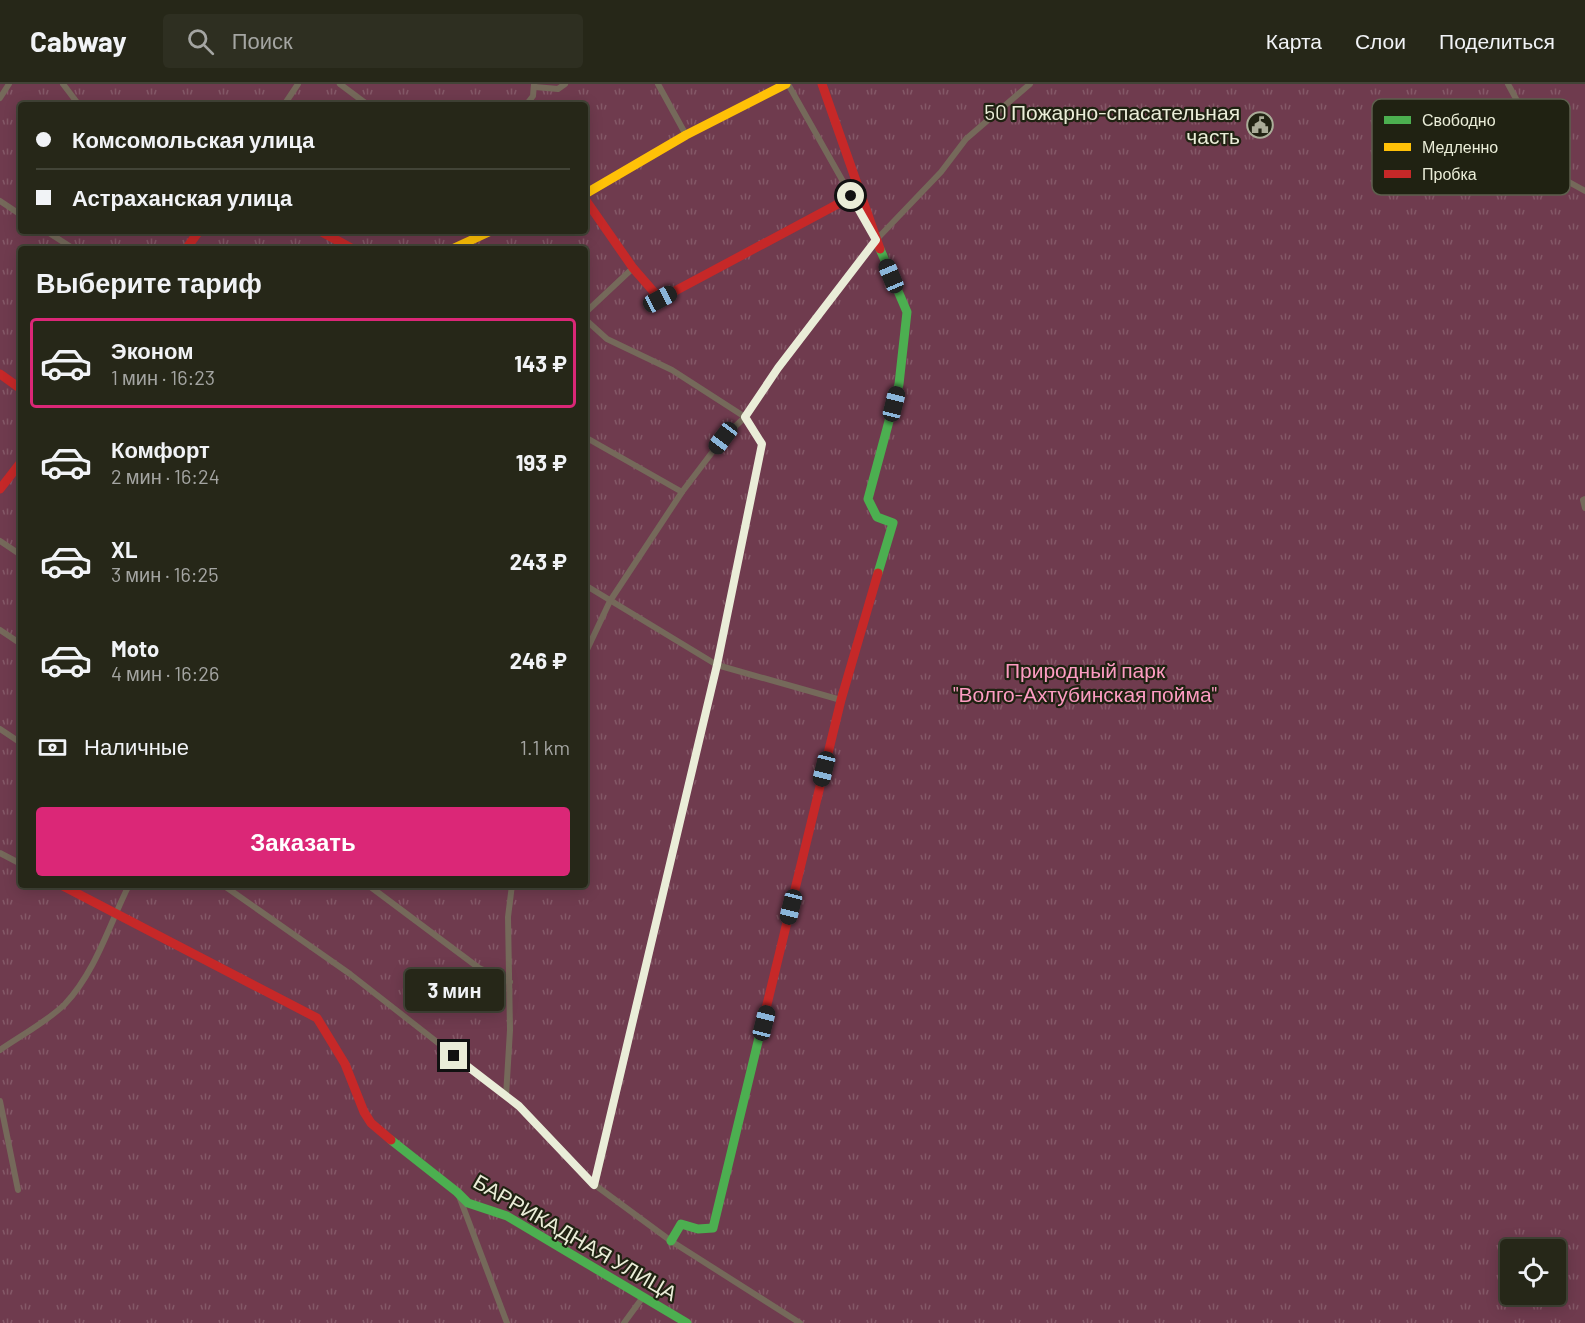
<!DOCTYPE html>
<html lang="ru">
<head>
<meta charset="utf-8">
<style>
  body { margin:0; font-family:Barlow,sans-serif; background:#2e2f21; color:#f1f3f6; height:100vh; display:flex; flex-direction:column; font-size:22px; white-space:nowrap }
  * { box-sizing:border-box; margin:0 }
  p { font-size:20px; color:#a4a5a2 }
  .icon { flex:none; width:33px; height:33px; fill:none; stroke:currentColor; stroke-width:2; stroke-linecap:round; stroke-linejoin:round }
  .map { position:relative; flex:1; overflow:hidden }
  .side { position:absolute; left:18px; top:162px; width:570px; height:642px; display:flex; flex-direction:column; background:#262718; border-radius:6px; box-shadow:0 3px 15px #0003,0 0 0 2px #424437 }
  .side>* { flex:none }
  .hud { position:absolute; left:18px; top:18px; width:570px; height:132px; border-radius:6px; box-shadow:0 3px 15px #0003,0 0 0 2px #424437; display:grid; align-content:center; height:132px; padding:0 18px; background:#262718 }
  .fabs { position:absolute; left:1500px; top:1155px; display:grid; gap:12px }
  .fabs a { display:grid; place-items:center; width:66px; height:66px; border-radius:6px; background:#262718; box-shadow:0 3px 15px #0003,0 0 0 2px #424437; font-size:30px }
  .end { position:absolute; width:27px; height:27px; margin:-14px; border:8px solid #eaedd8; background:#111; box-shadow:0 0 0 3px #111 }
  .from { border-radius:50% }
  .bubble { position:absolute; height:42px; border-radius:6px; background:#262718; box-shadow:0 3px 15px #0003,0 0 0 2px #424437; font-size:20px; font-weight:700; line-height:42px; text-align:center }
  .car { position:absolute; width:18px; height:36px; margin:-18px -9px; border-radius:8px; box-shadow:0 0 4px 2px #0007; background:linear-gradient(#222 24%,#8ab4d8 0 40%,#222 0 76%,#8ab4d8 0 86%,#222 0) }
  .hud b { display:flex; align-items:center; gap:21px; height:57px; font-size:22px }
  .hud b+b { border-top:2px solid #424437 }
  .hud i { width:15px; height:15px; background:#f1f3f6 }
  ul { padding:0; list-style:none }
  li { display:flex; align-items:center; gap:18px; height:90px; margin:0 12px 9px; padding:0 6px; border:3px solid transparent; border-radius:6px }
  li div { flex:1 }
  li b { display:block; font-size:22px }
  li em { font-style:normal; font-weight:700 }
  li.on { border-color:#db2777 }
  li>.icon { width:54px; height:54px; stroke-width:1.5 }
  h2 { padding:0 18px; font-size:27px; line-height:72px }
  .pay { display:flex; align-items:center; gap:15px; height:66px; padding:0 18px; font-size:22px }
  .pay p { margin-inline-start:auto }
  .action { display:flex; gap:12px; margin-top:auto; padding:12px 18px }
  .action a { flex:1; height:69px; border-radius:6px; background:#db2777; color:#fff; font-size:24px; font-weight:700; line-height:69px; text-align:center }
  header { display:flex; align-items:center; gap:36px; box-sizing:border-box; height:84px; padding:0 30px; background:#262718; border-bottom:2px solid #424437 }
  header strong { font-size:28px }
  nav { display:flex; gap:33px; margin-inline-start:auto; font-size:21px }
  .search { width:420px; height:54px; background:#2e2f21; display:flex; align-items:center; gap:15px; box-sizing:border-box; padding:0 21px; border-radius:6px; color:#a4a5a2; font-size:22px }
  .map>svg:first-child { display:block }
  .park { fill:url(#park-tufts); fill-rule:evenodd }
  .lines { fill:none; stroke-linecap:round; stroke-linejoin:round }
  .street { stroke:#75695a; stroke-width:6 }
  .fast { stroke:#4caf50; stroke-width:9 }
  .slow { stroke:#ffc107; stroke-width:9 }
  .jam { stroke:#c62828; stroke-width:9 }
  .route { stroke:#eaedd8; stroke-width:8 }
  .labels { text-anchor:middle; stroke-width:4.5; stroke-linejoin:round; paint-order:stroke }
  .poi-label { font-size:21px; fill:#eaedd8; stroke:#202212; text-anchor:end }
  .park-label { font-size:21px; fill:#fd9cc2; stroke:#202212 }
  .street-label { font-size:21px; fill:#eaedd8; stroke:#202212 }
  .key { fill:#202212; stroke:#5d5f4d; stroke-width:1.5 }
  .key-label { font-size:16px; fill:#eaedd8 }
</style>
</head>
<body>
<header>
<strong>Cabway</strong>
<div class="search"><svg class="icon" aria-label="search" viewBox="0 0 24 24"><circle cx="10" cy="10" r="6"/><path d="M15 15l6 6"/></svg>Поиск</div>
<nav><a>Карта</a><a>Слои</a><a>Поделиться</a></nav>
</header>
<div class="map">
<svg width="1585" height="1239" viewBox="0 0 1585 1239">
  <defs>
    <pattern id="park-tufts" width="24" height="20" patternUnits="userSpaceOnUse" patternTransform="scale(1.5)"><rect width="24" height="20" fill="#6f3b4e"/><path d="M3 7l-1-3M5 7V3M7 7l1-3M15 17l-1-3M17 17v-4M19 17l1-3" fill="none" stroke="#845867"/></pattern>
  </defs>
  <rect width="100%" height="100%" fill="#323420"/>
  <path class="park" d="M0,0h1585v1239h-1585zM21,21h564v126h-564zM21,165h564v636h-564zM1510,1166h46v44h-46z"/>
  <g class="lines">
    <g class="street">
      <polyline points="63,0 79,21"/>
      <polyline points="340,0 368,21"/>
      <polyline points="658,0 686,51"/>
      <polyline points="788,0 867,140"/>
      <polyline points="1508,0 1558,92 1585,107"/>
      <polyline points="535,3 558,5 565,0"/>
      <polyline points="0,14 9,0"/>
      <polyline points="284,21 298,0"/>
      <polyline points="526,21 533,12 534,0"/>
      <polyline points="0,117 21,131"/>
      <polyline points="46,147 74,165"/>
      <polyline points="585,353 682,408"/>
      <polyline points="1585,415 1583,416 1585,424"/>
      <polyline points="0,457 21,471"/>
      <polyline points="585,501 717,581 841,616"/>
      <polyline points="0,546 21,560"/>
      <polyline points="585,570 610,517 682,408 723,354 745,333 778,284 876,156 941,88 966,55 1030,0"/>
      <polyline points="0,645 21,659"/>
      <polyline points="0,769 21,780"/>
      <polyline points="223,801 350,890 506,1012 519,1022 595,1101 671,1157 800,1239"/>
      <polyline points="368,801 479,884 510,898"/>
      <path d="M0,966c20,-14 48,-29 65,-46 31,-33 44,-79 64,-119"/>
      <polyline points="506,1012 510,946 508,833 512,801"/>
      <polyline points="0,1017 18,1106"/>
      <polyline points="595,1101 717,581 762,360 745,333 672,286 607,255 586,236 586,228 633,184"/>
      <polyline points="459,1112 507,1239"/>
      <polyline points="624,1239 643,1213"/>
    </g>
    <g class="fast">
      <polyline points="878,489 893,439 877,433 868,415 899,300 907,228 880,165"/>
      <polyline points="391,1056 457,1108 468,1119 507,1132 687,1239"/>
      <polyline points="671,1157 681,1140 698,1145 713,1144 762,941"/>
    </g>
    <g class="slow">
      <polyline points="585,110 686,51 786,0"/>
      <polyline points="452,165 491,147"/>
    </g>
    <g class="jam">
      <polyline points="822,0 880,165"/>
      <polyline points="585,115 633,184 660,215 851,113"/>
      <polyline points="320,147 353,165"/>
      <polyline points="186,165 199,147"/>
      <polyline points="0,290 21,305"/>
      <polyline points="0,405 21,378"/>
      <polyline points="61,801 317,934 345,980 364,1028 371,1039 391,1056"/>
      <polyline points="762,941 841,616 878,489"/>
    </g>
  </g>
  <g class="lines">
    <polyline class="route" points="454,972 519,1022 594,1101 717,581 762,360 745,333 778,284 876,156 851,112"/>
  </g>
  <defs>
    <g id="civic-ring" transform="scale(1.35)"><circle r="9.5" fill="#202212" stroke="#aaac98" stroke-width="1.5"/><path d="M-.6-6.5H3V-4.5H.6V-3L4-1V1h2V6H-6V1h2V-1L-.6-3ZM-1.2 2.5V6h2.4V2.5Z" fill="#aaac98"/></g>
  </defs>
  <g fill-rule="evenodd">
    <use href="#civic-ring" x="1260" y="41"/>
  </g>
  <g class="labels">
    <g class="poi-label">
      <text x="1240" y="36">50 Пожарно-спасательная<tspan x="1240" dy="24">часть</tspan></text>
    </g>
    <g class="park-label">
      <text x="1085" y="594">Природный парк<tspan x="1085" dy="24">"Волго-Ахтубинская пойма"</tspan></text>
    </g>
    <g class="street-label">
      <text transform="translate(575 1154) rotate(30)" y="7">БАРРИКАДНАЯ УЛИЦА</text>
    </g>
  </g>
  <rect x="1372" y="15" width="198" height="96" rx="9" class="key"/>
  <rect x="1384" y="32" width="27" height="8" fill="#4caf50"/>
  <rect x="1384" y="59" width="27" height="8" fill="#ffc107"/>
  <rect x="1384" y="86" width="27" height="8" fill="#c62828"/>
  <g class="key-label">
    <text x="1422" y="42">Свободно</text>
    <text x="1422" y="69">Медленно</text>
    <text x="1422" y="96">Пробка</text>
  </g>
</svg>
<div class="fabs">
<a><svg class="icon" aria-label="locate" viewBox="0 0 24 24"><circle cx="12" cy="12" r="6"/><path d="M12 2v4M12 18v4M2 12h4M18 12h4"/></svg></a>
</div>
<i class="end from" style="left:851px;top:112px"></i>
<i class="end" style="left:454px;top:972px"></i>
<div class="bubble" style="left:405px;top:885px;width:99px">3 мин</div>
<i class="car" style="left:891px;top:192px;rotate:337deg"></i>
<i class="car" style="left:660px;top:215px;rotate:62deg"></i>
<i class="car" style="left:894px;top:320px;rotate:14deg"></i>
<i class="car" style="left:723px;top:354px;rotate:217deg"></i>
<i class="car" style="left:824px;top:685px;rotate:194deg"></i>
<i class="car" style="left:791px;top:823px;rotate:194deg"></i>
<i class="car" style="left:764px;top:939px;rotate:14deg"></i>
<div class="hud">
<b><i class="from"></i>Комсомольская улица</b>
<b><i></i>Астраханская улица</b>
</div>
<section class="side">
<h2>Выберите тариф</h2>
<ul>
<li class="on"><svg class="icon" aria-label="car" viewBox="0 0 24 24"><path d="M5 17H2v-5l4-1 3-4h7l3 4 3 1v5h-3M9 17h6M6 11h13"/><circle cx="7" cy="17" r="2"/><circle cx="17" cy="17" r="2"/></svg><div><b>Эконом</b><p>1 мин · 16:23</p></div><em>143 ₽</em></li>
<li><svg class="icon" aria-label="car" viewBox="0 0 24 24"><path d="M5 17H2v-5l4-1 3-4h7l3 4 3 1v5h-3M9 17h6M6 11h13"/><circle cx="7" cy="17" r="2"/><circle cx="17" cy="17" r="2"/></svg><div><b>Комфорт</b><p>2 мин · 16:24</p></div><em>193 ₽</em></li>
<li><svg class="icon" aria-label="car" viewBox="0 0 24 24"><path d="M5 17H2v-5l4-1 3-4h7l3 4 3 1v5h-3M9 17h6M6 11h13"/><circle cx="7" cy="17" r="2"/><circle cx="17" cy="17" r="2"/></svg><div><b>XL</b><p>3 мин · 16:25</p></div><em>243 ₽</em></li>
<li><svg class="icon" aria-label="car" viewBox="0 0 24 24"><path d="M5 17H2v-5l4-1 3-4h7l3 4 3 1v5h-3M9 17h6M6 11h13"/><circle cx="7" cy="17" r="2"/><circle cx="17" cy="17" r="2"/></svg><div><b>Moto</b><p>4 мин · 16:26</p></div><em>246 ₽</em></li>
</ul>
<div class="pay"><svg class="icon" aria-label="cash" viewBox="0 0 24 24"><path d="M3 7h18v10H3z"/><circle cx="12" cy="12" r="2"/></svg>Наличные<p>1.1 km</p></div>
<div class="action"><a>Заказать</a></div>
</section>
</div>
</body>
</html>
